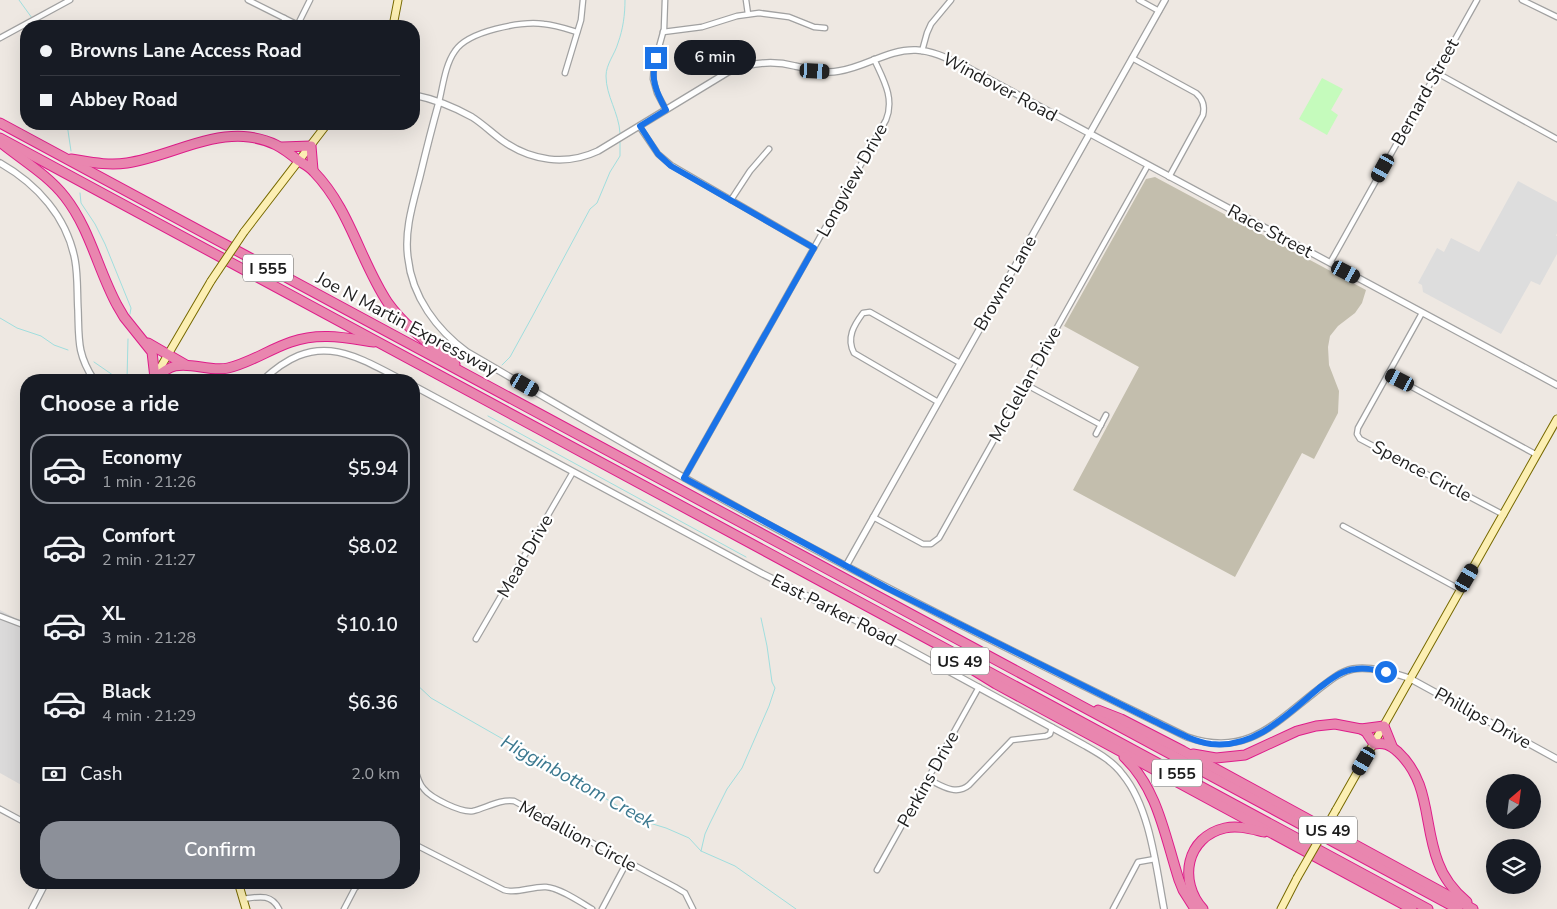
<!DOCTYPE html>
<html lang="en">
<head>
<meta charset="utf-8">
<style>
  body { margin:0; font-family:"Nunito Sans",sans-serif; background:#242831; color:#f1f3f6; height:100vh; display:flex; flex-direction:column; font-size:19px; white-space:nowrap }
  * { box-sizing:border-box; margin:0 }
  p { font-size:16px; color:#9ea1a6 }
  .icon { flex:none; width:28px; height:28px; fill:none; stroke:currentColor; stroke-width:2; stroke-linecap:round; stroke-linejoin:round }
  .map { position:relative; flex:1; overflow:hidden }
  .drawer { position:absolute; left:20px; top:374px; width:400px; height:515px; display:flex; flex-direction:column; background:#171b24; border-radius:20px; box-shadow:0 5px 20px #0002 }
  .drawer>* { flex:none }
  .guide { position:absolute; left:20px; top:20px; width:400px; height:110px; border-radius:20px; box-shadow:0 5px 20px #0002; display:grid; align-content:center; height:110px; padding:0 20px; background:#171b24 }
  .needle { width:32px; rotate:28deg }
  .tools { position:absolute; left:1486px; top:774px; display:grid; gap:10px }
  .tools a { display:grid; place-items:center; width:55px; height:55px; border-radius:50%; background:#171b24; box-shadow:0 5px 20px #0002; font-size:25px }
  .end { position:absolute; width:22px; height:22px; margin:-11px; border:6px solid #1a73e8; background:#fff; box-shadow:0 0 0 2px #fff }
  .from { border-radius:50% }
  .bubble { position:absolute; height:35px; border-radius:18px; background:#171b24; box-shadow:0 5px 20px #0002; font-size:16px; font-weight:600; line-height:35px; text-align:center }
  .car { position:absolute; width:15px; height:30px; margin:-15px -8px; border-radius:6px; box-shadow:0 0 4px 1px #0007; background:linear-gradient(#222 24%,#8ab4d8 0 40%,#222 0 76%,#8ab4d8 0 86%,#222 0) }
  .guide b { display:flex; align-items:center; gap:18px; height:48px; font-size:19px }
  .guide b+b { border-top:1px solid #363941 }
  .guide i { width:12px; height:12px; background:#f1f3f6 }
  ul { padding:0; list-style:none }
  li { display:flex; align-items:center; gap:15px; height:70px; margin:0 10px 8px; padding:0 10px; border:2px solid transparent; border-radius:20px }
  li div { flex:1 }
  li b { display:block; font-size:19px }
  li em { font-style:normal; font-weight:600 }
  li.current { border-color:#8c9099 }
  li>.icon { width:45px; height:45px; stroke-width:1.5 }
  h2 { padding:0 20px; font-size:22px; line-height:60px }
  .pay { display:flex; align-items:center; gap:12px; height:55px; padding:0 20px; font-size:19px }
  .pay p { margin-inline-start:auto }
  .action { display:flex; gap:10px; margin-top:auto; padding:10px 20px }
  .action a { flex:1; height:58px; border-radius:20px; background:#8c9099; color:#fff; font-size:20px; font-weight:600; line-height:58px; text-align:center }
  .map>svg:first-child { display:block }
  .residential { fill:#dbdada }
  .construction { fill:#c3bead }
  .park { fill:#c5fbbc }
  .parking { fill:#ddd }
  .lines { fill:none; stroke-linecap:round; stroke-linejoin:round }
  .stream { stroke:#a0dede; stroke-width:1 }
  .minor-casing { stroke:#a1a1a1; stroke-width:7 }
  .tertiary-casing { stroke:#a1a1a1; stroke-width:8 }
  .secondary-casing { stroke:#776901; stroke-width:9 }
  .motorway-casing { stroke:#de1d8a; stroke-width:11 }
  .minor { stroke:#fff; stroke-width:4.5 }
  .tertiary { stroke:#fff; stroke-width:5.5 }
  .secondary { stroke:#fcefb3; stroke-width:7 }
  .motorway { stroke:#e986af; stroke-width:9 }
  .secondary-bridge-casing { stroke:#776901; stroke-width:9; stroke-linecap:butt }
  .secondary-bridge { stroke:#fcefb3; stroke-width:7 }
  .route { stroke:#1a73e8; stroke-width:6 }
  .labels { text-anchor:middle; stroke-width:4.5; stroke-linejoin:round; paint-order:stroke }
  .shield { fill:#fff; stroke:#616161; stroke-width:1 }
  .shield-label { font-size:16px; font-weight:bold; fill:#1d1d1d }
  .street-label { font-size:18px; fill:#1d1d1d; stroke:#fff }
  .water-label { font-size:19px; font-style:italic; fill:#3b788f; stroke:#fff }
</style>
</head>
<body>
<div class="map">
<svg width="1557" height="909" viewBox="0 0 1557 909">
  <rect width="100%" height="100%" fill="#eee8e2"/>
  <polygon class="residential" points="0,610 15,618 26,621 25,787 0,773"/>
  <polygon class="construction" points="1155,177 1366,290 1362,303 1355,313 1338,326 1330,336 1328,347 1329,365 1339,391 1338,413 1314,459 1302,453 1235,577 1073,490 1139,367 1064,326 1146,179"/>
  <polygon class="park" points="1322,78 1343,89 1331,110 1338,115 1327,135 1299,119"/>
  <polygon class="parking" points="1518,181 1557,202 1557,233 1556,236 1557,236 1557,254 1540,285 1531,281 1501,334 1423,292 1422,285 1418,283 1437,248 1444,252 1451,238 1479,252"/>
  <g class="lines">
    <g class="stream">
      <polyline points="19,0 32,18"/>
      <polyline points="34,21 37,26"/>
      <polyline points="67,124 71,151"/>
      <path d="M620,133c-1,-20 -14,-37 -14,-57 0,-12 9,-22 12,-33 5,-14 7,-28 7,-43"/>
      <polyline points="80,193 81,203 95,224 105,244 131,308 130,314"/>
      <polyline points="0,318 17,328 41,336 54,345 68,350"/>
      <polyline points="94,362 120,380"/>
      <polyline points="502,365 510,357 532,317 590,209 597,203 610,172 620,156 620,142"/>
      <polyline points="127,380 128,339"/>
      <polyline points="488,416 746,557"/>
      <polyline points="414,682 431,698 592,790 624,810 643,821 666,828 689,838 701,851 735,866 796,909"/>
      <polyline points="701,851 705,834 710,823 727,789 742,768 769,706 775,688 772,682 767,646 761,618"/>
    </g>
    <g class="minor-casing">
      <g id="minor">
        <polyline points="248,0 300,26"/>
        <polyline points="665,0 664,29 654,65 653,79 657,93 666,110"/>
        <polyline points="746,0 748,14"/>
        <polyline points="1139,0 1159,11"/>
        <polyline points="1522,0 1557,17"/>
        <polyline points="284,18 287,26"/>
        <polyline points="297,26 310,0"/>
        <polyline points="663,32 702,27 737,16 759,13 789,17 814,27 825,28"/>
        <polyline points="0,38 70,0"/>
        <polyline points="922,51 927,33 931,24 951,0"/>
        <path d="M1132,58l64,35c7,6 9,13 7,22l-34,62"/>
        <polyline points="565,73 581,20 583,0"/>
        <polyline points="1437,73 1557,139"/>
        <path d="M439,102c4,-16 6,-37 16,-51 13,-20 66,-30 89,-27 11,1 23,5 33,8"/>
        <polyline points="639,126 658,154 671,165 814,248"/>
        <polyline points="731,200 750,171 769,149"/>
        <polyline points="1330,263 1477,0"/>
        <polyline points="1422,313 1358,428 1357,434 1360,439 1504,515"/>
        <polyline points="1388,374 1537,455"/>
        <polyline points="1025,384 1101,425"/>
        <path d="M938,402l-84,-49c-8,-15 0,-28 9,-40l7,-1 90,51"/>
        <polyline points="1096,434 1106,415"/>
        <path d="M684,478l202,-358c9,-22 -3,-41 -12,-61"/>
        <polyline points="873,517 923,544 931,544 939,538 1148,165"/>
        <polyline points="1343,526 1461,590"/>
        <polyline points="0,616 26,626"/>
        <polyline points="476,639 573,472"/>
        <path d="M414,764c2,8 4,19 10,25 7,9 37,24 49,22 13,-3 27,-12 41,-10l161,86 10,6 8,16"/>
        <path d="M928,779c14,7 28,17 41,6l43,-45 34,-4 4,-2 2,-7"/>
        <polyline points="0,809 26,823"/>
        <path d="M414,844l90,46c14,4 28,-4 42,-3 14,1 34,15 46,22"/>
        <polyline points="877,870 979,687"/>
        <path d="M243,899c15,-2 28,-6 36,10"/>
        <polyline points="344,909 355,888 362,882"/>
        <polyline points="602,909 627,862"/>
        <polyline points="1113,909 1138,862 1155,859"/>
      </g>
    </g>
    <g class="tertiary-casing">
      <g id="tertiary">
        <path d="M414,95c20,4 40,12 58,22 11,7 20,16 31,24 28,20 63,25 95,10l130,-79c21,-9 44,-12 67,-6 15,3 28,8 44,5 27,-4 49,-22 77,-21 20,1 36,11 54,19l587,316"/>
        <path d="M439,102c-7,25 -13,49 -19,74 -7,27 -16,55 -12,82 4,39 29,72 59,94 107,62 212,125 321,183 131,71 265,136 399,202 58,20 85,-11 128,-45 12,-9 23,-20 38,-23 18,-3 40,4 56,9l148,81"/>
        <path d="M0,163c37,21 67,54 75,97 3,16 2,34 3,50 1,30 -1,44 16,70"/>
        <path d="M263,380c51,-48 85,-29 139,0"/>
        <path d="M414,386l349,188 94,47 227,124c14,8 29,16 39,30 27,33 33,92 41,134"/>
        <polyline points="846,566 1165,0"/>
        <polyline points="32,909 46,882"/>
      </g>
    </g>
    <g class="secondary-casing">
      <g id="secondary">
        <polyline points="393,26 398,0"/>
        <polyline points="244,232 327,124"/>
        <polyline points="156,375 211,281"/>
        <polyline points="1336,810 1557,419"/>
        <polyline points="238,882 246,909"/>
        <polyline points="1281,909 1297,878"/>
      </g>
    </g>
    <g class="motorway-casing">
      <g id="motorway">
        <polyline points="0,123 1458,909"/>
        <polyline points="0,138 1428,909"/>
        <path d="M0,142c22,18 48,33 65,55 25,32 33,73 52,108l7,12 28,35 3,26"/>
        <polyline points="282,147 311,146 313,170"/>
        <path d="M71,159c19,3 37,7 56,4 41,-6 80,-31 122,-26 22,3 33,10 50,24 5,3 11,6 15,11 36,37 46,89 74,131 18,25 43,42 67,61"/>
        <polyline points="148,343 186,365"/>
        <path d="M155,378c6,-5 12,-10 20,-12 17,-4 35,6 53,2 22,-5 42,-19 63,-26 29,-10 55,-4 83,0"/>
        <polyline points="962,663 996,684 1412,909"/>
        <polyline points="1098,710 1121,719 1183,751 1473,909"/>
        <path d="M1361,729l5,3 8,12c10,-2 16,1 24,8 33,31 25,71 40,110 6,17 16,29 29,40"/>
        <polyline points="1193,754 1216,758 1245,755 1297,731 1316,726 1335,724 1361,729 1384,726 1392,746"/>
        <path d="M1124,757c34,32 41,80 55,123l4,10 12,19"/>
        <path d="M1203,909c-25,-28 -17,-72 22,-81 13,-3 26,1 39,4"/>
      </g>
    </g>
    <use href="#minor" class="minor"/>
    <use href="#tertiary" class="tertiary"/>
    <use href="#secondary" class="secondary"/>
    <use href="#motorway" class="motorway"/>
    <g class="secondary-bridge-casing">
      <g id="secondary-bridge">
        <polyline points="211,281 244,232"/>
        <polyline points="1297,878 1336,810"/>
      </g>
    </g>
    <use href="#secondary-bridge" class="secondary-bridge"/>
  </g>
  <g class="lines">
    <path class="route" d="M656,58c-6,20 0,34 10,52l-26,16 18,28 13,12 143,82 -130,230 203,110 267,133c19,9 37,20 57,23 44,5 77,-30 108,-56 11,-8 22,-18 37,-19 10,-2 20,1 30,3"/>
  </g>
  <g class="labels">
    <g class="shield">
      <rect x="243" y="254.5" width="50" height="27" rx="4"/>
      <rect x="931" y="647.5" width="58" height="27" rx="4"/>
      <rect x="1152" y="759.5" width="50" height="27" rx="4"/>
      <rect x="1299" y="816.5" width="58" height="27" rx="4"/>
    </g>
    <g class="shield-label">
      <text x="268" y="274">I 555</text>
      <text x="960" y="667">US 49</text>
      <text x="1177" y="779">I 555</text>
      <text x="1328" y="836">US 49</text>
    </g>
    <g class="street-label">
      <text transform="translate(1000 87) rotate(28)" y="6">Windover Road</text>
      <text transform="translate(1425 92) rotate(-61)" y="6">Bernard Street</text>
      <text transform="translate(852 180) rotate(-61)" y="6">Longview Drive</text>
      <text transform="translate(1270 231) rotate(28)" y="6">Race Street</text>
      <text transform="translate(1005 283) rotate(-60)" y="6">Browns Lane</text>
      <text transform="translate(407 324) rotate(28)" y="6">Joe N Martin Expressway</text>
      <text transform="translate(1025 384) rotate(-61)" y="6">McClellan Drive</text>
      <text transform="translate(1422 471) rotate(28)" y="6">Spence Circle</text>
      <text transform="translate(525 556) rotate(-60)" y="6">Mead Drive</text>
      <text transform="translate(834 610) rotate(27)" y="6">East Parker Road</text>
      <text transform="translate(1483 718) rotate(29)" y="6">Phillips Drive</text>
      <text transform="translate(928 779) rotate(-61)" y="6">Perkins Drive</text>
      <text transform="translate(578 836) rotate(28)" y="6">Medallion Circle</text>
    </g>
    <g class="water-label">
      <text transform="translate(578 781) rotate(29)" y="7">Higginbottom Creek</text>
    </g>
  </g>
</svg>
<div class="tools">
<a><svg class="needle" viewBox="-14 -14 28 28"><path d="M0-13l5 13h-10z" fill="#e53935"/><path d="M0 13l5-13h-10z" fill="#9ea1a6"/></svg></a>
<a><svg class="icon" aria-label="layers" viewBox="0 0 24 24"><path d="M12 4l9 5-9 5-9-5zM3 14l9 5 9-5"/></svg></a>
</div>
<i class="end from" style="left:1386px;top:672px"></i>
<i class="end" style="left:656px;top:58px"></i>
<div class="bubble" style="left:674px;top:40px;width:82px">6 min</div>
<i class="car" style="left:815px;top:71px;rotate:93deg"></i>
<i class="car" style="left:1383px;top:168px;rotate:209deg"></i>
<i class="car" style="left:1346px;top:272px;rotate:118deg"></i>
<i class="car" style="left:1400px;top:380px;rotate:297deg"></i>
<i class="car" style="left:525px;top:385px;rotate:120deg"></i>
<i class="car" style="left:1467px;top:578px;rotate:30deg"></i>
<i class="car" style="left:1364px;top:761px;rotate:210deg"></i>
<div class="guide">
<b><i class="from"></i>Browns Lane Access Road</b>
<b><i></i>Abbey Road</b>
</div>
<section class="drawer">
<h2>Choose a ride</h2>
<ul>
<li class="current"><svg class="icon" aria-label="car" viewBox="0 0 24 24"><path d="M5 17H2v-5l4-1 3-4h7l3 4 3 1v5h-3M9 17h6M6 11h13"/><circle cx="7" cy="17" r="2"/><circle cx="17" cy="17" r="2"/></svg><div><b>Economy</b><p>1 min · 21:26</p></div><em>$5.94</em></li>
<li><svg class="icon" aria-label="car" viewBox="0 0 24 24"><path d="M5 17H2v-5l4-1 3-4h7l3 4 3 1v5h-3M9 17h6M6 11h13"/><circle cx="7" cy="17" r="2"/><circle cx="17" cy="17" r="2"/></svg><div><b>Comfort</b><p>2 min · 21:27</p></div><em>$8.02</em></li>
<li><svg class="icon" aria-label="car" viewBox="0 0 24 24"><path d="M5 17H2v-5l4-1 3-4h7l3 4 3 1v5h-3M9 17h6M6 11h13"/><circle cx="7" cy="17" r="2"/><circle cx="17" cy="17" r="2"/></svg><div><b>XL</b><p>3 min · 21:28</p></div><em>$10.10</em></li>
<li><svg class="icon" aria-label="car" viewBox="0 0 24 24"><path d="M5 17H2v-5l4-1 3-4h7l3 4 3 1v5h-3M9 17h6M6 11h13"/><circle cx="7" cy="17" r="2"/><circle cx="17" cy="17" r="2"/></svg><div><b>Black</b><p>4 min · 21:29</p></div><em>$6.36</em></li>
</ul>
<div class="pay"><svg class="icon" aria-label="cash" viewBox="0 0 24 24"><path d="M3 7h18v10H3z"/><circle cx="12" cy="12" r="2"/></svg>Cash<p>2.0 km</p></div>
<div class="action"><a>Confirm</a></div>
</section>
</div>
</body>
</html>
